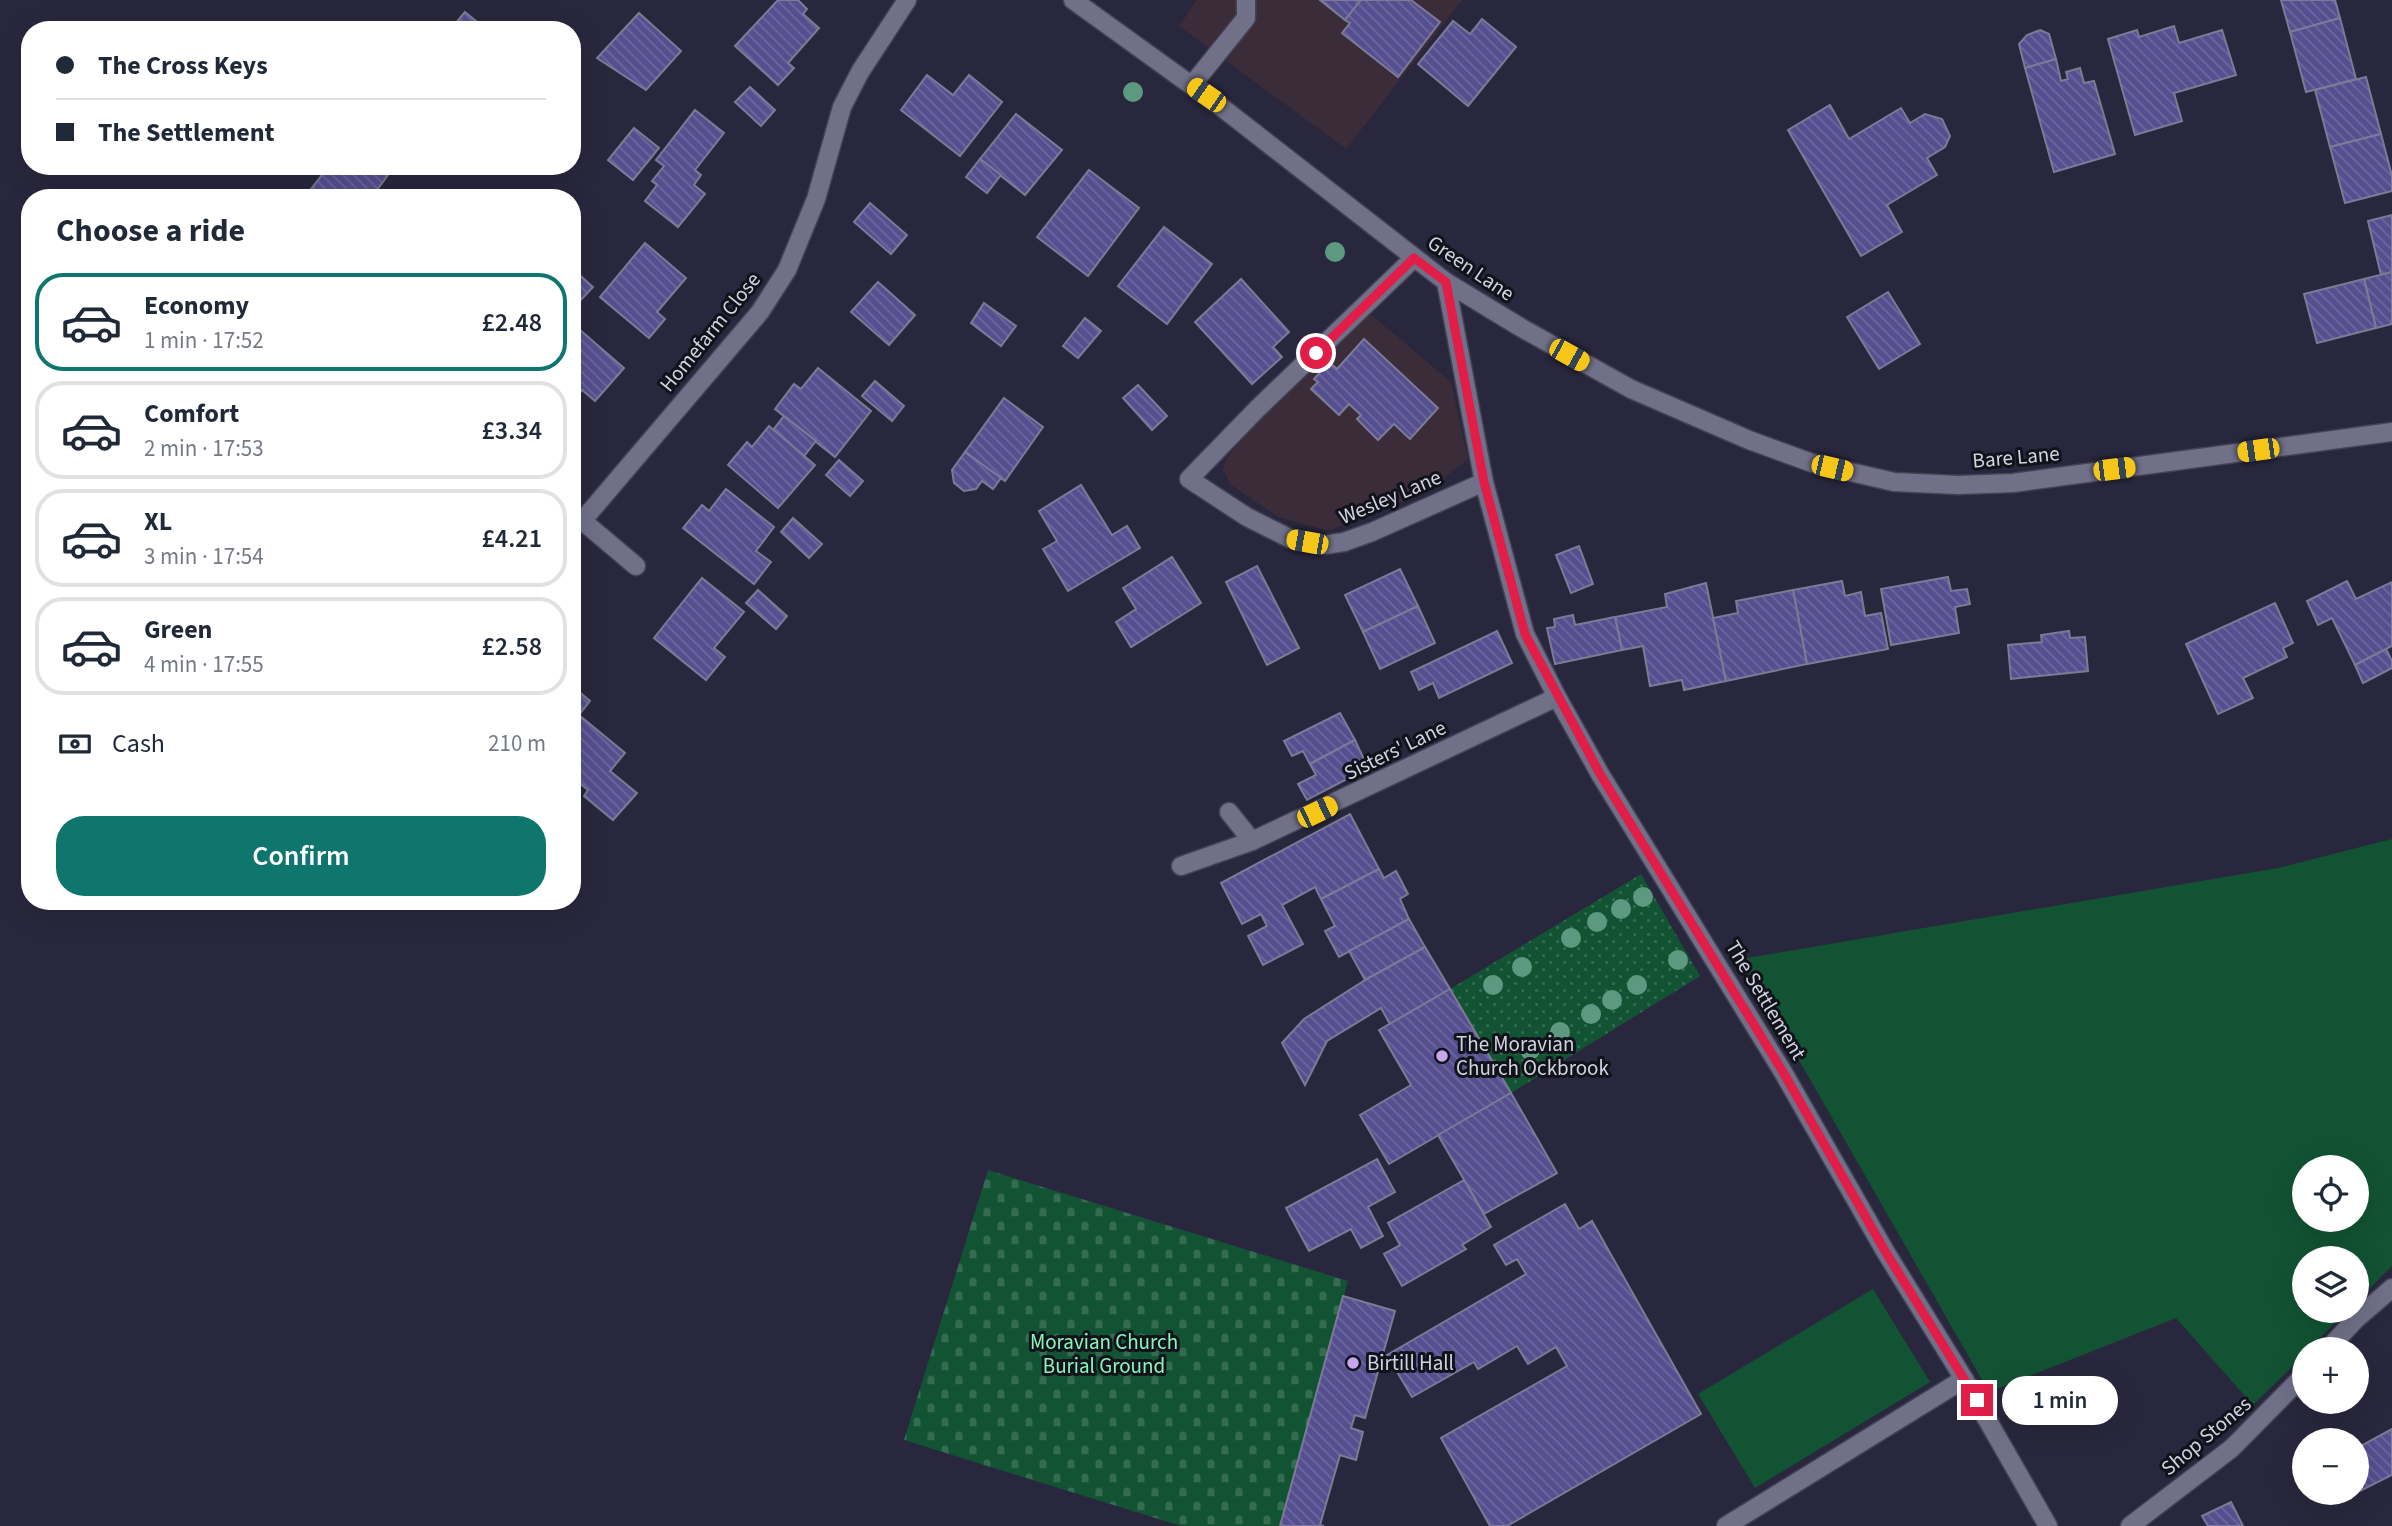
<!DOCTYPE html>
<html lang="en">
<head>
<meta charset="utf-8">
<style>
  body { margin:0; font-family:"Source Sans 3",sans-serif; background:#f6f6f7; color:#1f2937; height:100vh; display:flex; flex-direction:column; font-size:26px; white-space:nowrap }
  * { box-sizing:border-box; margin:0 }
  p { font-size:23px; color:#747a83 }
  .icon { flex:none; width:38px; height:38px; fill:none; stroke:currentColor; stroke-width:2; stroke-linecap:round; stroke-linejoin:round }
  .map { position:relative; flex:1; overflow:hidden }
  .side { position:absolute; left:21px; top:189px; width:560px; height:721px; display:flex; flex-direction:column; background:#fff; border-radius:28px; box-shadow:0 7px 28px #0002 }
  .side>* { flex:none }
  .top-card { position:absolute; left:21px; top:21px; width:560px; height:154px; border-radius:28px; box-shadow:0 7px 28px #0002; display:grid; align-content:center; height:154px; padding:0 35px; background:#fff }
  .fabs { position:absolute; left:2292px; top:1155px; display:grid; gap:14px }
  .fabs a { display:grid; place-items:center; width:77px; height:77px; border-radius:50%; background:#fff; box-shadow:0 7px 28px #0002; font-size:35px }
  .end { position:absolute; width:32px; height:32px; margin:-16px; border:9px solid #e11d48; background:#fff; box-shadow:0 0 0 4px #fff }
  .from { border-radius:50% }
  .bubble { position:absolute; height:49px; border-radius:24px; background:#fff; box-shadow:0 7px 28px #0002; font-size:23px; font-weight:600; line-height:49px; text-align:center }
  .car { position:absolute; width:21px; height:42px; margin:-21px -10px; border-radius:9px; box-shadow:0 0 5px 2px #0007; background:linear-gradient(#f5c518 24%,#345 0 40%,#f5c518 0 76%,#345 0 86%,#f5c518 0) }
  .top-card b { display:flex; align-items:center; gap:24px; height:66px; font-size:26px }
  .top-card b+b { border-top:2px solid #e0e1e3 }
  .top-card i { width:18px; height:18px; background:#1f2937 }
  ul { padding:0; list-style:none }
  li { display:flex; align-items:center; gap:21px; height:98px; margin:0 14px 10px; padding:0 21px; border:4px solid #e0e1e3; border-radius:28px }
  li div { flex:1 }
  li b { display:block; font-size:26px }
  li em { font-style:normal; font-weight:600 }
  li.on { border-color:#0f766e }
  li>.icon { width:63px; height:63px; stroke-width:1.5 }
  h2 { padding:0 35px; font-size:32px; line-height:84px }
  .pay { display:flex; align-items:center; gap:18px; height:77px; padding:0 35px; font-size:26px }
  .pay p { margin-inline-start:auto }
  .cta { display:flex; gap:14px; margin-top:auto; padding:14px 35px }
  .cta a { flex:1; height:80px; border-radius:28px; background:#0f766e; color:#fff; font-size:28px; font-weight:600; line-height:80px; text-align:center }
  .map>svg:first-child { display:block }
  .commercial { fill:#3b2c39 }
  .green { fill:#125334; fill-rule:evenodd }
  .cemetery { fill:url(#cemetery-stones) }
  .garden { fill:url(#garden-dots) }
  .building { fill:url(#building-back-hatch); stroke:#7c7b95; stroke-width:2 }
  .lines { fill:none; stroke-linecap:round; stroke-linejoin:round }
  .minor-casing { stroke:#444254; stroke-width:21 }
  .minor { stroke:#707089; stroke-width:18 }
  .tree { fill:#5d9981 }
  .route { stroke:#e11d48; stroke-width:9 }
  .poi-dot { fill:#c7a6ef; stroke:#12121b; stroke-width:2.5 }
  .labels { text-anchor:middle; stroke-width:6; stroke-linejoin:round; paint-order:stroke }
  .street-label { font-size:21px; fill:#d2d2e0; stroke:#12121b }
  .poi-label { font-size:21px; fill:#d2d2e0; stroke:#12121b; text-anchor:start }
  .park-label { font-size:21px; fill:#88f6b9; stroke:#12121b }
</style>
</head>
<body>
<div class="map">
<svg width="2392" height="1526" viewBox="0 0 2392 1526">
  <defs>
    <pattern id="cemetery-stones" width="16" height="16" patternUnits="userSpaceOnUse" patternTransform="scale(1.75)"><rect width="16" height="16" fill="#125334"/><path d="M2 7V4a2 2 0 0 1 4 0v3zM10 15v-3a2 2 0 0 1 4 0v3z" fill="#346b51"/></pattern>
    <pattern id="garden-dots" width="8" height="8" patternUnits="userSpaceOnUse" patternTransform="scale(1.75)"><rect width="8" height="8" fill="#125334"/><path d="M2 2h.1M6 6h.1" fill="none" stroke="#346b51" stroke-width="1.8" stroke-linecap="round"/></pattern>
    <pattern id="building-back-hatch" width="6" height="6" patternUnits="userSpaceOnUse" patternTransform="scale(1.75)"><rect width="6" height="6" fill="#554f90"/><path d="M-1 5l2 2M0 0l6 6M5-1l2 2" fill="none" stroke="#6d679f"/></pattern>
  </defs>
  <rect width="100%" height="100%" fill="#29273d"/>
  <g class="commercial">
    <polygon points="1197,0 1462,0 1346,149 1179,26"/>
    <polygon points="1369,313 1451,382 1468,459 1425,493 1328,531 1278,517 1231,485 1223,469 1226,460 1242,438"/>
  </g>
  <g class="green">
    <path d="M2392,839v427l-35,35v-43h-52v53h42l-38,38h-4v5l-52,51 -77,-87 -187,74 -248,-433 537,-91zM2305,1167h52v53h-52z"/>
    <polygon points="1873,1289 1930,1382 1755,1488 1698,1394"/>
  </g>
  <polygon class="cemetery" points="988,1170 1348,1281 1280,1526 1181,1526 904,1440"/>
  <polygon class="garden" points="1641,874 1700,976 1511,1093 1450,989"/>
  <g class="building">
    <polygon points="778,0 798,0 807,9 803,14 819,28 788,63 794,68 778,85 735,46"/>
    <polygon points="1320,0 1361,0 1345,20"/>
    <polygon points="1361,0 1411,0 1440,22 1398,77 1342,33 1350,23 1345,20"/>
    <polygon points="2281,0 2335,0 2340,18 2290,32"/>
    <polygon points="465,12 487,30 450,30"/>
    <polygon points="639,13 681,51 646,90 597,58"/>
    <polygon points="2340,18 2356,79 2306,92 2290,32"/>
    <polygon points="1482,19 1516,47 1468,106 1418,64 1453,21 1470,34"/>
    <polygon points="2174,26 2179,43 2222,30 2236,75 2174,93 2182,121 2135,135 2108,39 2137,30 2139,37"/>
    <polygon points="2040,30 2049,34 2056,59 2025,68 2019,44 2027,35"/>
    <polygon points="2056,59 2061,81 2068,79 2066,72 2080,68 2084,83 2094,81 2115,154 2054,172 2025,68"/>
    <polygon points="927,75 953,95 969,75 1002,102 960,156 901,110"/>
    <polygon points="2366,77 2381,134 2330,147 2315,90"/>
    <polygon points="750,87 775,110 761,126 735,102"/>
    <polygon points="1830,105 1849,139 1901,108 1910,123 1925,114 1942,119 1950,136 1945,147 1927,158 1937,175 1887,205 1902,232 1861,256 1788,130"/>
    <polygon points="695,110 724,133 695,170 701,175 694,185 705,194 678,227 645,201 657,185 652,181 664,166 656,160"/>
    <polygon points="1016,114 1062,150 1025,195 980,159"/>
    <polygon points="634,128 659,148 633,180 608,160"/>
    <polygon points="2381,134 2392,176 2392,191 2345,203 2330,147"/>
    <polygon points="980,159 1001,175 987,193 966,177"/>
    <polygon points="329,166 376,166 388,175 371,198 304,198"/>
    <polygon points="1089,170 1139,208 1088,276 1037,237"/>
    <polygon points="870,203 907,235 891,254 854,222"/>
    <polygon points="2392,215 2392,272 2381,275 2368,221"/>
    <polygon points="1164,227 1212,264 1167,324 1118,286"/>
    <polygon points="645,243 686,278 657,312 665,319 649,338 600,297"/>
    <polygon points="572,268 593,287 579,302 572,296"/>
    <polygon points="2392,272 2392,324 2376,328 2364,279"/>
    <polygon points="1241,279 1289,332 1273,347 1282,357 1252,384 1195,322"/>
    <polygon points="2364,279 2376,328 2317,343 2304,294"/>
    <polygon points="878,282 915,315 889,345 851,312"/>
    <polygon points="1888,292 1920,344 1879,369 1847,317"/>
    <polygon points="984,303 1016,326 1001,346 971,323"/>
    <polygon points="1085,318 1101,331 1078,358 1063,346"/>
    <polygon points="572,323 624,368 595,401 582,390 572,402"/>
    <polygon points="1364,339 1438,408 1410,439 1394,424 1378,440 1357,419 1361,415 1349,404 1339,415 1311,389 1318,382 1314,379 1329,362 1337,369"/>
    <polygon points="818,368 871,411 835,457 775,409 794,384 801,389"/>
    <polygon points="875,381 904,406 892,421 862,396"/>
    <polygon points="1138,385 1167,416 1152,430 1123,398"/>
    <polygon points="1004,398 1043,427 1005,481 965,452"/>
    <polygon points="784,416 816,441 804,456 773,430"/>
    <polygon points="769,426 815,465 778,508 728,465 747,442 752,447"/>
    <polygon points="965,452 1001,478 993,489 982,481 976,489 964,491 954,483 952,470"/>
    <polygon points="839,460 863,481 850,496 826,475"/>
    <polygon points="1081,485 1112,535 1127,526 1140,548 1068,591 1043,549 1057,541 1039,511"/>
    <polygon points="726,489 774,527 756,551 771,562 754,584 683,528 702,505 709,511"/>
    <polygon points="793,518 822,544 809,558 781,532"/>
    <polygon points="1579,546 1593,584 1571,593 1556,555"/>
    <polygon points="1172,557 1201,603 1131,647 1116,622 1136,609 1123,588"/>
    <polygon points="1257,566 1299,648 1267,665 1226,582"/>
    <polygon points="1400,569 1418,606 1363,632 1345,595"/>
    <polygon points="1948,577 1951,591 1967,589 1970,604 1955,607 1959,633 1891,645 1881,589"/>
    <polygon points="702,578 744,612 714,648 725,657 706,680 654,638"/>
    <polygon points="1842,581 1845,596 1861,592 1865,616 1881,613 1888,649 1807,664 1793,590"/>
    <polygon points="2347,581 2356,599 2392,582 2392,646 2355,665 2332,618 2318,625 2307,601"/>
    <polygon points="1706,583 1726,681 1684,690 1682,680 1650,686 1643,646 1622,650 1615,617 1667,607 1665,594"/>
    <polygon points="758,590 787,616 776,629 746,603"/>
    <polygon points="1793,590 1807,664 1726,681 1713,618 1738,613 1736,601"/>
    <polygon points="2275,603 2293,643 2283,648 2287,657 2243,678 2253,698 2218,714 2186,644"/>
    <polygon points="1418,606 1435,643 1380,669 1363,632"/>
    <polygon points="1573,615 1575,625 1615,617 1622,650 1555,664 1547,628 1555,627 1554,619"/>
    <polygon points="1497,631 1512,663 1439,698 1433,683 1419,690 1411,672"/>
    <polygon points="2069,631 2070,638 2085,637 2088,671 2011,679 2008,645 2042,642 2041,635"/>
    <polygon points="2386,649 2392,661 2392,668 2363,683 2355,665"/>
    <polygon points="572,686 590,701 579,715 625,753 610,771 637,793 613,820 584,796 588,790 572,777"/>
    <polygon points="1340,713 1355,740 1310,764 1303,751 1292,756 1284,741"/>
    <polygon points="1355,740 1368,768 1307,800 1298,784 1316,775 1310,764"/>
    <polygon points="1350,814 1379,869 1321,899 1315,887 1282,905 1303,944 1263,965 1248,936 1267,926 1261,914 1242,924 1221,883"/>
    <polygon points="1379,869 1384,878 1396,871 1408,894 1400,899 1409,919 1339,957 1325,931 1335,926 1321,899"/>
    <polygon points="1409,919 1425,947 1365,980 1349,951"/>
    <polygon points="1425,947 1450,989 1390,1024 1381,1008 1327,1041 1305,1085 1282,1043 1304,1019 1365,980"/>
    <polygon points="1450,989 1511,1093 1389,1164 1360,1115 1411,1085 1379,1030"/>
    <polygon points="1511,1093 1557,1173 1484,1214 1438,1135"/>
    <polygon points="1377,1159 1395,1192 1368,1207 1383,1236 1361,1248 1351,1229 1309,1251 1286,1208"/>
    <polygon points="1464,1180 1491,1227 1462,1245 1466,1249 1402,1286 1384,1254 1400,1245 1388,1223"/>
    <polygon points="1565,1204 1579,1229 1592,1221 1701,1414 1507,1526 1490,1526 1441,1438 1567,1366 1556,1347 1528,1364 1517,1346 1478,1369 1474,1362 1412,1397 1387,1355 1526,1274 1517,1259 1506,1265 1494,1245"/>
    <polygon points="1343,1296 1395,1311 1365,1418 1355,1415 1351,1428 1363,1432 1356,1460 1340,1455 1320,1525 1324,1526 1280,1526"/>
    <polygon points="2392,1429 2392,1475 2360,1491 2357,1485 2357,1448"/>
    <polygon points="2231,1502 2243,1526 2208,1526 2202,1516"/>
  </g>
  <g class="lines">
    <g class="minor-casing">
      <g id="minor">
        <polyline points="1073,0 1220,106 1446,282 1520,327 1631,389 1749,440 1812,463 1894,482 1958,485 2013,483 2392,432"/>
        <polyline points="1192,85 1246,18 1246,0"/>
        <polyline points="1414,258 1257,409 1189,479 1247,517 1291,539 1324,545 1344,542 1372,532 1484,482 1446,282"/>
        <polyline points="1484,482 1525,634 1557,697 1600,774 1783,1072 1885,1251 1964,1379 2048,1526"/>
        <polyline points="572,512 636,566"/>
        <polyline points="583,520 760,312 787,270 816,199 842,107 860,72 907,0"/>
        <polyline points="1229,812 1252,841"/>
        <polyline points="1181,866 1252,841 1557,697"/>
        <polyline points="2328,1349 2355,1320 2392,1288"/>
        <polyline points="1726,1526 1964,1379"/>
        <polyline points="2130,1526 2232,1448 2305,1374"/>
      </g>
    </g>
    <use href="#minor" class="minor"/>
  </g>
  <g class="tree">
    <circle cx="1133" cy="92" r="10"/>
    <circle cx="1335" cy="252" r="10"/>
    <circle cx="1643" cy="897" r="10"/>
    <circle cx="1621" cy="909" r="10"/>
    <circle cx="1597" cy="922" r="10"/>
    <circle cx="1571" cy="938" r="10"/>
    <circle cx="1678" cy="960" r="10"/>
    <circle cx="1522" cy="967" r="10"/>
    <circle cx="1493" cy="985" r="10"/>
    <circle cx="1637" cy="985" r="10"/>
    <circle cx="1612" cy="1000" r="10"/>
    <circle cx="1591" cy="1014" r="10"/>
    <circle cx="1560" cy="1032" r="10"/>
    <circle cx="1530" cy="1050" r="10"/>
  </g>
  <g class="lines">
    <polyline class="route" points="1316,353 1414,258 1446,282 1484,482 1525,634 1600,774 1783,1072 1885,1251 1977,1400"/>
  </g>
  <g class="poi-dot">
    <circle cx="1442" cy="1056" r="7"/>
    <circle cx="1353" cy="1363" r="7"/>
  </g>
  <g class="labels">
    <g class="street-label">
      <text transform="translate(1471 268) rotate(34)" y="7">Green Lane</text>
      <text transform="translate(710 332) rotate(-51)" y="7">Homefarm Close</text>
      <text transform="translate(2016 457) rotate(-5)" y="7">Bare Lane</text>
      <text transform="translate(1390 497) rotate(-23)" y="7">Wesley Lane</text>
      <text transform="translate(1395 750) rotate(-26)" y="7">Sisters' Lane</text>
      <text transform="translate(1766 1000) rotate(59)" y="7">The Settlement</text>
      <text transform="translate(2206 1436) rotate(-40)" y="7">Shop Stones</text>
    </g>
    <g class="poi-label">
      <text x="1456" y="1051">The Moravian<tspan x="1456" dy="24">Church Ockbrook</tspan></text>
      <text x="1367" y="1370">Birtill Hall</text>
    </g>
    <g class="park-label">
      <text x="1104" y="1349">Moravian Church<tspan x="1104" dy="24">Burial Ground</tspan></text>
    </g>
  </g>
</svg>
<div class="fabs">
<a><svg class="icon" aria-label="locate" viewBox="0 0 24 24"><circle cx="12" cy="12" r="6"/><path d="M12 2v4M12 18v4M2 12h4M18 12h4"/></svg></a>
<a><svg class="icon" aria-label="layers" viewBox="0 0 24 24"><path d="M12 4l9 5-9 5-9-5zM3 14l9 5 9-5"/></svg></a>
<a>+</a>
<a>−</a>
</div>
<i class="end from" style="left:1316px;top:353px"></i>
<i class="end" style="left:1977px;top:1400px"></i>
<div class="bubble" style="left:2002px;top:1376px;width:116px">1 min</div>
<i class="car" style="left:1206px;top:95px;rotate:305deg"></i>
<i class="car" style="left:1569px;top:355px;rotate:119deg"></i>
<i class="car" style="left:2258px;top:450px;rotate:262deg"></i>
<i class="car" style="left:1832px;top:468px;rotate:103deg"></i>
<i class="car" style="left:2114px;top:469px;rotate:83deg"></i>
<i class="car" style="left:1307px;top:542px;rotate:280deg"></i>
<i class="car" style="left:1317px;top:812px;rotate:64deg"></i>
<div class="top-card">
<b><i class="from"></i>The Cross Keys</b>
<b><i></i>The Settlement</b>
</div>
<section class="side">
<h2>Choose a ride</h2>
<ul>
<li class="on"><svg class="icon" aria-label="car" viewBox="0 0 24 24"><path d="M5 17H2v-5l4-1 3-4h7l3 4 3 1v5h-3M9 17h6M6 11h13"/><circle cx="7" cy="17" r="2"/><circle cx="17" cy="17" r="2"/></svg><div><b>Economy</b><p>1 min · 17:52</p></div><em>£2.48</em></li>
<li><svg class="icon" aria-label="car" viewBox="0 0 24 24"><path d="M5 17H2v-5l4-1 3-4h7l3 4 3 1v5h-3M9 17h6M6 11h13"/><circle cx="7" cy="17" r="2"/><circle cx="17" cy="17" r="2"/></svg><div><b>Comfort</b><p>2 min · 17:53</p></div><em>£3.34</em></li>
<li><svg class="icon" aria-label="car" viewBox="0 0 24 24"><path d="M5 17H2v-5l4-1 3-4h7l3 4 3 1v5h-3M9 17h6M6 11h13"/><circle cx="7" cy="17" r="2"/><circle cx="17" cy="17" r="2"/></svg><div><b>XL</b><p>3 min · 17:54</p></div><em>£4.21</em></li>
<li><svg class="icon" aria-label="car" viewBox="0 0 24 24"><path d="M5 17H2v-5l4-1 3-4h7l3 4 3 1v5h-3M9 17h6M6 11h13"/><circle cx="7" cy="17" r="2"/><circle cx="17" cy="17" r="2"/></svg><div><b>Green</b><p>4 min · 17:55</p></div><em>£2.58</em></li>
</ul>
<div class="pay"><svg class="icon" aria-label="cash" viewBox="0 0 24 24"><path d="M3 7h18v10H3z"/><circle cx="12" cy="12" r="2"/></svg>Cash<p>210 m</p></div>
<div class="cta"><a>Confirm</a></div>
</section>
</div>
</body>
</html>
